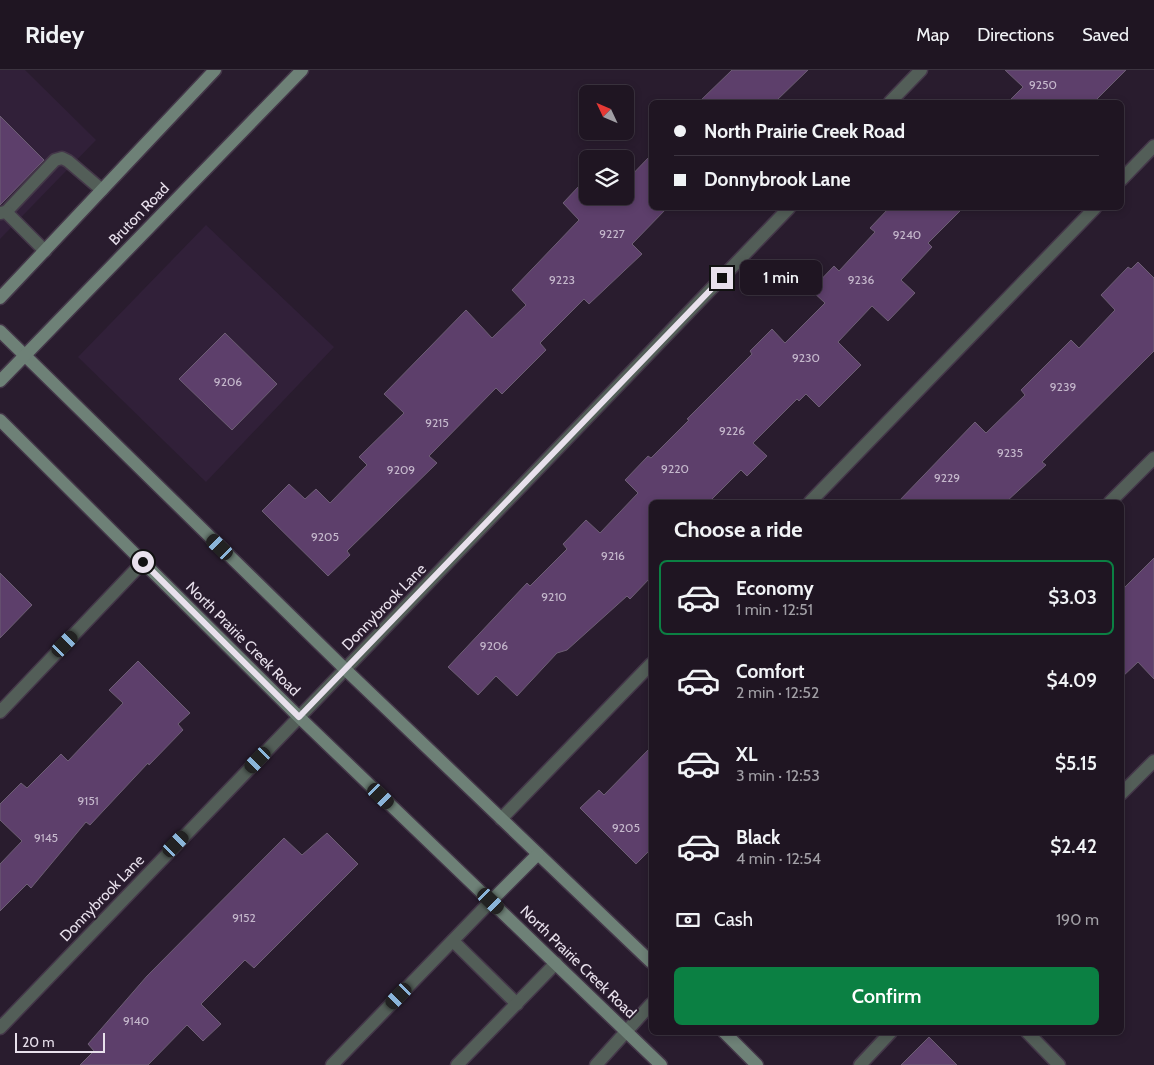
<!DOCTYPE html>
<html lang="en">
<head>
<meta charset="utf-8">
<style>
  body { margin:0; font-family:Cabin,sans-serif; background:#2c222f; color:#f1f3f6; height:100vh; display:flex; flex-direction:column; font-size:19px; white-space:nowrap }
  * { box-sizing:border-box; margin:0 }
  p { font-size:16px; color:#a19fa5 }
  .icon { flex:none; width:28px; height:28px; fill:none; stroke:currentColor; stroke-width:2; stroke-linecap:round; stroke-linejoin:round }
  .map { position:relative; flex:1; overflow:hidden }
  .panel { position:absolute; left:649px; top:430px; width:475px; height:535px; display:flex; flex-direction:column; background:#1f1522; border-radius:8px; box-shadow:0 2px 8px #0003,0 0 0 1px #3c3440 }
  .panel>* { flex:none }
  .hud { position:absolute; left:649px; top:30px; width:475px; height:110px; border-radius:8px; box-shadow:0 2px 8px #0003,0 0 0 1px #3c3440; display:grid; align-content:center; height:110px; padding:0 25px; background:#1f1522 }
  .needle { width:32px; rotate:314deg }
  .fabs { position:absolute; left:579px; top:15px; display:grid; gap:10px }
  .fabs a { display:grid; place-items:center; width:55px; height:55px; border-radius:8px; background:#1f1522; box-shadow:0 2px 8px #0003,0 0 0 1px #3c3440; font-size:25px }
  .scale { position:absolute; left:15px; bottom:12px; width:90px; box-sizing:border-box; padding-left:5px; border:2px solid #e8e0ec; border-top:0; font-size:14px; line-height:18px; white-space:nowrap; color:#e8e0ec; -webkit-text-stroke:4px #291c2e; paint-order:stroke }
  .end { position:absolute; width:22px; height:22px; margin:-11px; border:6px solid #e8e0ec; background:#111; box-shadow:0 0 0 2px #111 }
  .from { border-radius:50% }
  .bubble { position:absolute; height:35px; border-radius:8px; background:#1f1522; box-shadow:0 2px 8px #0003,0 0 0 1px #3c3440; font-size:16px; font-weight:600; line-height:35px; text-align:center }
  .car { position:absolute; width:15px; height:30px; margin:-15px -8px; border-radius:6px; box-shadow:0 0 4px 1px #0007; background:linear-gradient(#222 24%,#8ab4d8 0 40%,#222 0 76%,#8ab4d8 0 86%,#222 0) }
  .hud b { display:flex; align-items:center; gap:18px; height:48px; font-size:19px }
  .hud b+b { border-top:1px solid #3c3440 }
  .hud i { width:12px; height:12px; background:#f1f3f6 }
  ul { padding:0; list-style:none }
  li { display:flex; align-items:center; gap:15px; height:75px; margin:0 10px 8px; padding:0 15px; border:2px solid transparent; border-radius:8px }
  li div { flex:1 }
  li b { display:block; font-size:19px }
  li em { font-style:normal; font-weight:600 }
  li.on { border-color:#0b8043 }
  li>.icon { width:45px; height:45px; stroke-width:1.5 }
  h2 { padding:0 25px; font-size:22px; line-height:60px }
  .pay { display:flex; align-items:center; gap:12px; height:55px; padding:0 25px; font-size:19px }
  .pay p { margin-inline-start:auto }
  .action { display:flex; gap:10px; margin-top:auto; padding:10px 25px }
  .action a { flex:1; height:58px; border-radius:8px; background:#0b8043; color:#fff; font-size:20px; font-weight:600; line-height:58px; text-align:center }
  header { display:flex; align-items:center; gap:30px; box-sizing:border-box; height:70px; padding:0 25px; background:#1f1522; border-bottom:1px solid #3c3440 }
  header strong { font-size:24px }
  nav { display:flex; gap:28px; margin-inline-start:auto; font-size:18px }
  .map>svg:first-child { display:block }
  .built { fill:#312039 }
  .building { fill:#5d3f6b; stroke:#6d5e74 }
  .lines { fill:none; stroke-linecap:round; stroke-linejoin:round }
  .lane-casing { stroke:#443749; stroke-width:15 }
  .street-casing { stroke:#443749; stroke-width:15 }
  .secondary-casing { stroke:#443749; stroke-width:15 }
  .lane { stroke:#535e58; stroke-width:12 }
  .street { stroke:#535e58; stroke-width:12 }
  .secondary { stroke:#6e8177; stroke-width:12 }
  .route { stroke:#e8e0ec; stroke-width:6 }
  .labels { text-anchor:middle; stroke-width:4; stroke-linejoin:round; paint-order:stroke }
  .number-label { font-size:12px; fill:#c5b8cc }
  .street-label { font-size:15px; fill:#e8e0ec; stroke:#291c2e }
</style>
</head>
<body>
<header>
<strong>Ridey</strong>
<nav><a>Map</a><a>Directions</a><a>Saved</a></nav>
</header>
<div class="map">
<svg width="1154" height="995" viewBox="0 0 1154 995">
  <rect width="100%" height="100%" fill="#291c2e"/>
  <g class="built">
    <polygon points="0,0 25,0 96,70 0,169"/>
    <polygon points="206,155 334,277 206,412 78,287"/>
  </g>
  <g class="building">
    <polygon points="732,0 808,0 775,32 699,32"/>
    <polygon points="1005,0 1126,0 1094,32 1008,32 1023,17"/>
    <polygon points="0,46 44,90 0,135"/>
    <polygon points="651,85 651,138 667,138 632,174 642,184 589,234 584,229 540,273 546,280 502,324 496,318 429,386 437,393 347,481 350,485 328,506 262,441 289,414 305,429 316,419 330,433 367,395 359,387 404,343 384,324 466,240 492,268 526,235 512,220 579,150 563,133 580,115 588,123 588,126 625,126 625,112"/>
    <polygon points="889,138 963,138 928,173 932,177 901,210 915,223 888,251 872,236 838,272 861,295 819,337 806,324 799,331 797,329 753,373 767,386 747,406 741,400 709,432 651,432 651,507 630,529 627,526 567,580 557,583 517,626 496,606 478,625 448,597 527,513 530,516 567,479 563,474 586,450 600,463 638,423 625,410 648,386 651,388 689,350 687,349 752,284 750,281 772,259 785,273 825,233 811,220 834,196 839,201 875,162 870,158"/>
    <polygon points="1138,192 1154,208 1154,281 1042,392 1046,395 1006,432 898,432 975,352 986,363 1025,325 1021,320 1071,270 1079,278 1115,240 1101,225 1128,197 1131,199"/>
    <polygon points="225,263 277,314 232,360 179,309"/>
    <polygon points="1154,488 1154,609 1138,592 1121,608 1121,521"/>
    <polygon points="0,503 32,535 0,568"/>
    <polygon points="138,591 190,643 178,654 183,660 149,695 148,693 90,755 86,752 31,818 27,814 0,841 0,794 22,771 0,750 0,734 21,713 27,718 61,684 68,691 123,633 109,620"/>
    <polygon points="651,677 651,779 636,794 580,738 599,720 604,725"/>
    <polygon points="327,763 358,794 254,898 245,890 201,934 221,954 203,971 187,955 148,995 80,995 94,981 88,974 147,906 284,768 302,785"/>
    <polygon points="929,967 957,995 901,995"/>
  </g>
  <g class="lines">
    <g class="lane-casing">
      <g id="lane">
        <polyline points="1121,110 1154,76"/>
        <polyline points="6,142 55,90 62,88 68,91 102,120"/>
        <polyline points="0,143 6,142 45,181"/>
        <polyline points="810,432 1095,138"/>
        <polyline points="0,642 143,492"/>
        <polyline points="1121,724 1154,691"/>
        <polyline points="501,749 651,594"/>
        <polyline points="453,871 517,934"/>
        <polyline points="1027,962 1059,995"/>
        <polyline points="332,995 491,831"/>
        <polyline points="457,995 556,893"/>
        <polyline points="860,995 891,962"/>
      </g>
    </g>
    <g class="street-casing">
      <g id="street">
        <polyline points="890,32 921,0"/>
        <polyline points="1110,432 1154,388"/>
        <polyline points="0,958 789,138"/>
        <polyline points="596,995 651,934"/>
      </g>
    </g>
    <g class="secondary-casing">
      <g id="secondary">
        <polyline points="0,228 215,0"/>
        <polyline points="0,261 346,600 651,892"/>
        <polyline points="0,311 302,0"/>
        <polyline points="0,350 299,647 661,995"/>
        <polyline points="491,831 538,784"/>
        <polyline points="724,962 757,995"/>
      </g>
    </g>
    <use href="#lane" class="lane"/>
    <use href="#street" class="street"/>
    <use href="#secondary" class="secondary"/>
  </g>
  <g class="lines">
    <polyline class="route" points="143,492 299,647 722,208"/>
  </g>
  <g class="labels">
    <g class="number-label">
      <text x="1043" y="19">9250</text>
      <text x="612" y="168">9227</text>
      <text x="907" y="169">9240</text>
      <text x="562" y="214">9223</text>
      <text x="861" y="214">9236</text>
      <text x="806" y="292">9230</text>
      <text x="228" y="316">9206</text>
      <text x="1063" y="321">9239</text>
      <text x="437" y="357">9215</text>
      <text x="732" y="365">9226</text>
      <text x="1010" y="387">9235</text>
      <text x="675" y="403">9220</text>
      <text x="401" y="404">9209</text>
      <text x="947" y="412">9229</text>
      <text x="325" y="471">9205</text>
      <text x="613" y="490">9216</text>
      <text x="554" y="531">9210</text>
      <text x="494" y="580">9206</text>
      <text x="88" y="735">9151</text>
      <text x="626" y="762">9205</text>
      <text x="46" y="772">9145</text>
      <text x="244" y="852">9152</text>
      <text x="136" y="955">9140</text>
    </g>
    <g class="street-label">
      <text transform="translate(139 144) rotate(-46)" y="5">Bruton Road</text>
      <text transform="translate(384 537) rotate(-46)" y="5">Donnybrook Lane</text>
      <text transform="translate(243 569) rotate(45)" y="5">North Prairie Creek Road</text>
      <text transform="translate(102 828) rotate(-46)" y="5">Donnybrook Lane</text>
      <text transform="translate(578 892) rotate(44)" y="5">North Prairie Creek Road</text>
    </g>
  </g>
</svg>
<div class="fabs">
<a><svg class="needle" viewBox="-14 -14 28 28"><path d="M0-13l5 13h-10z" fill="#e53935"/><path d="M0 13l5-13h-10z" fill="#a19fa5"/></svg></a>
<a><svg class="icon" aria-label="layers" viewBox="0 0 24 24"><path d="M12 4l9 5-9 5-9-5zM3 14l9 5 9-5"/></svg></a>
</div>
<div class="scale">20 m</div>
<i class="end from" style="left:143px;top:492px"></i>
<i class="end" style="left:722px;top:208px"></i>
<div class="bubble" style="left:740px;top:190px;width:82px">1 min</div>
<i class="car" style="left:220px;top:477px;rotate:314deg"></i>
<i class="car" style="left:65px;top:574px;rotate:44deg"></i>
<i class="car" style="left:258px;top:690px;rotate:224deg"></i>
<i class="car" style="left:381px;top:726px;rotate:134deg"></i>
<i class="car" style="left:176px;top:774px;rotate:44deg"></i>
<i class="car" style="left:491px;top:831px;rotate:134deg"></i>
<i class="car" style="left:399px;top:926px;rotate:224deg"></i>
<div class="hud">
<b><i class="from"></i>North Prairie Creek Road</b>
<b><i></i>Donnybrook Lane</b>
</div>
<section class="panel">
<h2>Choose a ride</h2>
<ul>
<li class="on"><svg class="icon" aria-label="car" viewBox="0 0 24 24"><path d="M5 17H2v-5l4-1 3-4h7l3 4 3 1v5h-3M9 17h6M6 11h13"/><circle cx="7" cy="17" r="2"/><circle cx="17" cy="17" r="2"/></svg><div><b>Economy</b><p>1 min · 12:51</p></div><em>$3.03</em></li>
<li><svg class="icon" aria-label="car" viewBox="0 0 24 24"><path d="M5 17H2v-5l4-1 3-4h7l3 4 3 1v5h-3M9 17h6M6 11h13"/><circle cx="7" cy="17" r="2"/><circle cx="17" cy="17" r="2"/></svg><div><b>Comfort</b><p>2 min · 12:52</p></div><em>$4.09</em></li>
<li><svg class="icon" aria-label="car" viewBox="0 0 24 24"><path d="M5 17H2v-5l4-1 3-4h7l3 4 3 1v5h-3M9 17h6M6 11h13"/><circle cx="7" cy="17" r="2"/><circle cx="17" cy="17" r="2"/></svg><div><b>XL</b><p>3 min · 12:53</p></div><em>$5.15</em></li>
<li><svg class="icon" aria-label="car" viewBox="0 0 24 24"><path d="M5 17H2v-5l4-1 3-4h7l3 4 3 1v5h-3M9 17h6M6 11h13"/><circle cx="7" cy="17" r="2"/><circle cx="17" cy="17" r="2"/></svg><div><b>Black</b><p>4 min · 12:54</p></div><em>$2.42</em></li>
</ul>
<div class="pay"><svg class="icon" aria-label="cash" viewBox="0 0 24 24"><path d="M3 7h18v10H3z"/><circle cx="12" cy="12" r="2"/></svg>Cash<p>190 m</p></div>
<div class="action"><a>Confirm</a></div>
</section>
</div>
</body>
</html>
